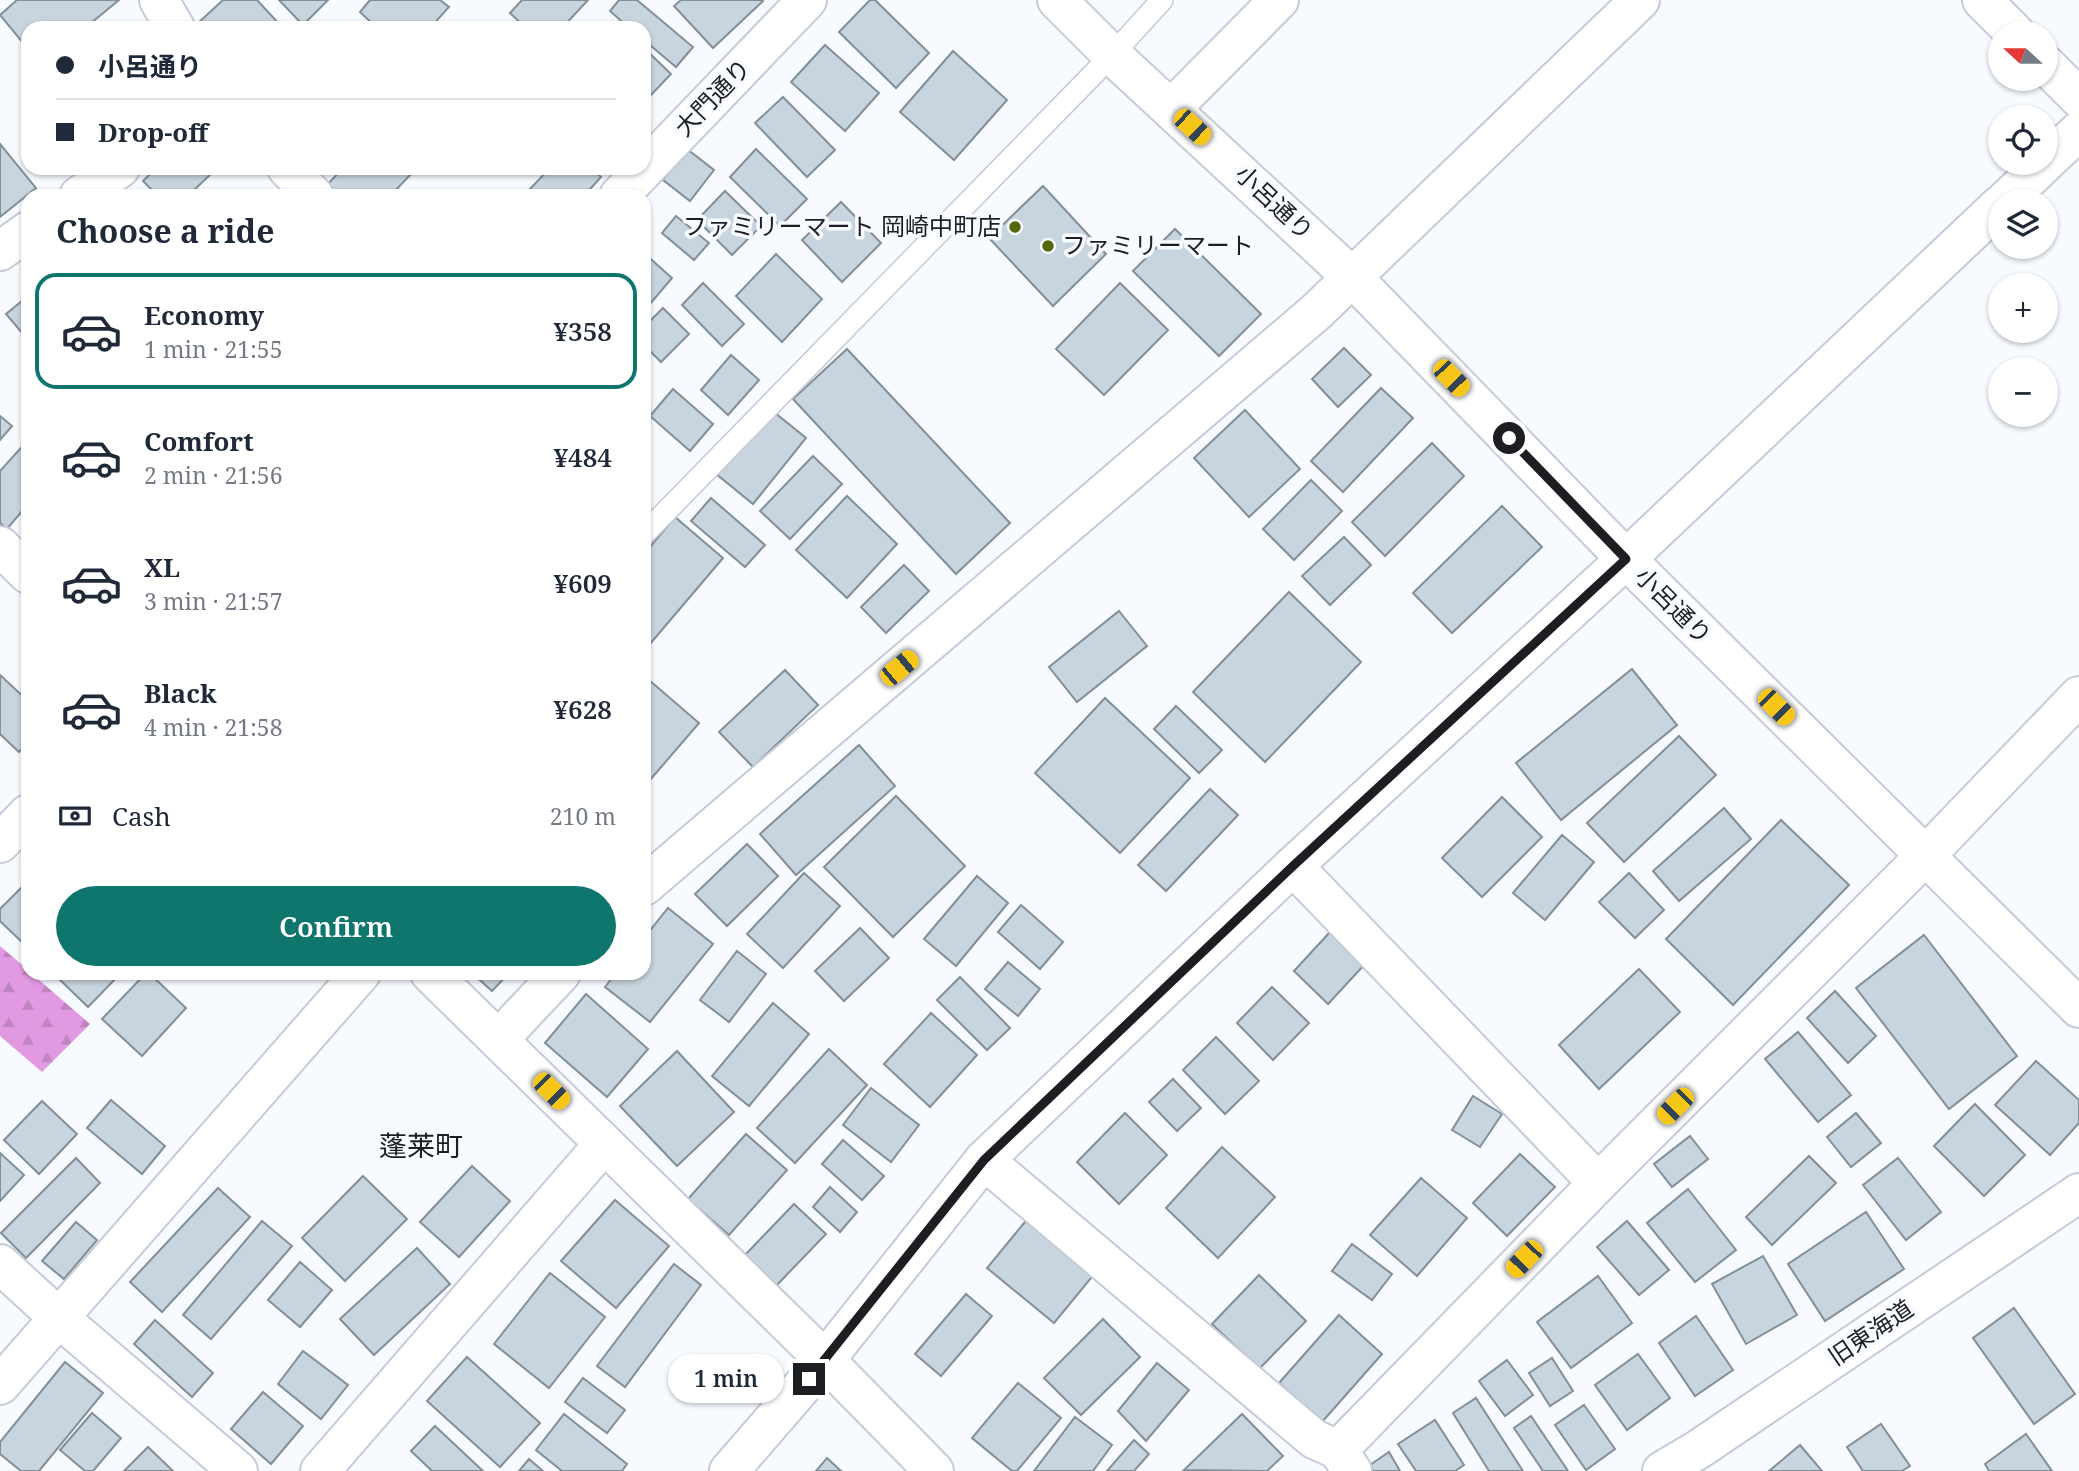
<!DOCTYPE html>
<html lang="en">
<head>
<meta charset="utf-8">
<style>
  body { margin:0; font-family:"Noto Serif","Noto Sans JP",serif; background:#f2f2f3; color:#1f2937; height:100vh; display:flex; flex-direction:column; font-size:26px; white-space:nowrap }
  * { box-sizing:border-box; margin:0 }
  p { font-size:23px; color:#747a83 }
  .icon { flex:none; width:38px; height:38px; fill:none; stroke:currentColor; stroke-width:2; stroke-linecap:round; stroke-linejoin:round }
  .map { position:relative; flex:1; overflow:hidden }
  .panel { position:absolute; left:21px; top:189px; width:630px; height:791px; display:flex; flex-direction:column; background:#fff; border-radius:21px; box-shadow:0 2px 5px #0004 }
  .panel>* { flex:none }
  .hud { position:absolute; left:21px; top:21px; width:630px; height:154px; border-radius:21px; box-shadow:0 2px 5px #0004; display:grid; align-content:center; height:154px; padding:0 35px; background:#fff }
  .needle { width:46px; rotate:291deg }
  .buttons { position:absolute; left:1988px; top:21px; display:grid; gap:14px }
  .buttons a { display:grid; place-items:center; width:70px; height:70px; border-radius:50%; background:#fff; box-shadow:0 2px 5px #0004; font-size:35px }
  .end { position:absolute; width:32px; height:32px; margin:-16px; border:9px solid #1c1e22; background:#fff; box-shadow:0 0 0 4px #fff }
  .from { border-radius:50% }
  .bubble { position:absolute; height:49px; border-radius:24px; background:#fff; box-shadow:0 2px 5px #0004; font-size:23px; font-weight:600; line-height:49px; text-align:center }
  .car { position:absolute; width:21px; height:42px; margin:-21px -10px; border-radius:9px; box-shadow:0 0 5px 2px #0007; background:linear-gradient(#f5c518 24%,#345 0 40%,#f5c518 0 76%,#345 0 86%,#f5c518 0) }
  .hud b { display:flex; align-items:center; gap:24px; height:66px; font-size:26px }
  .hud b+b { border-top:2px solid #e0e1e3 }
  .hud i { width:18px; height:18px; background:#1f2937 }
  ul { padding:0; list-style:none }
  li { display:flex; align-items:center; gap:21px; height:116px; margin:0 14px 10px; padding:0 21px; border:4px solid transparent; border-radius:21px }
  li div { flex:1 }
  li b { display:block; font-size:26px }
  li em { font-style:normal; font-weight:600 }
  li.active { border-color:#0f766e }
  li>.icon { width:63px; height:63px; stroke-width:1.5 }
  h2 { padding:0 35px; font-size:32px; line-height:84px }
  .pay { display:flex; align-items:center; gap:18px; height:77px; padding:0 35px; font-size:26px }
  .pay p { margin-inline-start:auto }
  .action { display:flex; gap:14px; margin-top:auto; padding:14px 35px }
  .action a { flex:1; height:80px; border-radius:42px; background:#0f766e; color:#fff; font-size:28px; font-weight:600; line-height:80px; text-align:center }
  .map>svg:first-child { display:block }
  .forest { fill:url(#forest-firs) }
  .building { fill:#c8d5de; stroke:#838f97; stroke-width:2 }
  .lines { fill:none; stroke-linecap:round; stroke-linejoin:round }
  .lane-casing { stroke:#c6cbd8; stroke-width:24 }
  .street-casing { stroke:#c6cbd8; stroke-width:42 }
  .secondary-casing { stroke:#c6cbd8; stroke-width:42 }
  .lane { stroke:#fff; stroke-width:21 }
  .street { stroke:#fff; stroke-width:38 }
  .secondary { stroke:#fff; stroke-width:38 }
  .route { stroke:#1c1e22; stroke-width:9 }
  .poi-dot { fill:#57660c; stroke:#f7faff; stroke-width:2.5 }
  .labels { text-anchor:middle; stroke-width:7; stroke-linejoin:round; paint-order:stroke }
  .street-label { font-size:24px; fill:#1c1e22; stroke:#f7faff }
  .poi-label { font-size:24px; fill:#1c1e22; stroke:#f7faff; text-anchor:end }
  .quarter-label { font-size:28px; fill:#1c1e22; stroke:#f7faff }
</style>
</head>
<body>
<div class="map">
<svg width="2079" height="1471" viewBox="0 0 2079 1471">
  <defs>
    <pattern id="forest-firs" width="22" height="20" patternUnits="userSpaceOnUse" patternTransform="scale(1.75)"><rect width="22" height="20" fill="#e19ae1"/><path d="M5 1l3.5 6h-7zM16 11l3.5 6h-7z" fill="#c084c1"/></pattern>
  </defs>
  <rect width="100%" height="100%" fill="#f7faff"/>
  <polygon class="forest" points="0,946 28,970 28,973 31,973 90,1024 42,1072 0,1036"/>
  <g class="building">
    <polygon points="17,0 119,0 85,28 28,28 28,49 0,15"/>
    <polygon points="223,0 257,0 283,28 201,28 197,24"/>
    <polygon points="279,0 328,0 303,25"/>
    <polygon points="370,0 440,0 449,7 430,28 377,28 360,12"/>
    <polygon points="522,0 588,0 562,28 526,28 510,13"/>
    <polygon points="619,0 637,0 693,47 676,67 644,40 644,28 629,28 610,11"/>
    <polygon points="681,0 762,0 763,1 713,48 674,6"/>
    <polygon points="870,0 875,0 929,53 896,88 839,32"/>
    <polygon points="825,45 879,93 845,131 791,82"/>
    <polygon points="644,48 671,74 650,96 644,90"/>
    <polygon points="953,51 1007,100 954,160 900,112"/>
    <polygon points="783,97 835,150 807,177 755,123"/>
    <polygon points="0,144 36,188 0,217"/>
    <polygon points="687,149 714,170 690,201 663,180"/>
    <polygon points="756,149 807,199 780,226 730,177"/>
    <polygon points="156,168 217,168 188,196 158,196 143,181"/>
    <polygon points="343,168 417,168 390,196 335,196 325,187"/>
    <polygon points="550,168 592,168 601,177 584,196 531,196 527,192"/>
    <polygon points="1043,186 1106,254 1053,306 989,238"/>
    <polygon points="725,191 761,226 732,255 697,220"/>
    <polygon points="841,202 881,243 842,282 802,240"/>
    <polygon points="676,216 709,243 694,260 662,233"/>
    <polygon points="1175,229 1261,314 1219,356 1133,271"/>
    <polygon points="644,253 672,278 644,311"/>
    <polygon points="776,254 822,299 782,342 736,296"/>
    <polygon points="703,283 744,324 722,346 682,305"/>
    <polygon points="1120,283 1168,330 1104,395 1056,349"/>
    <polygon points="28,296 28,340 6,314"/>
    <polygon points="663,308 689,334 661,362 644,345 644,327"/>
    <polygon points="1344,348 1371,375 1338,407 1312,379"/>
    <polygon points="847,349 1010,523 956,574 793,399"/>
    <polygon points="731,355 759,380 728,415 701,390"/>
    <polygon points="1381,388 1413,418 1343,492 1311,461"/>
    <polygon points="673,389 713,424 690,451 650,416"/>
    <polygon points="769,408 806,438 753,504 715,473"/>
    <polygon points="1245,410 1300,469 1249,517 1194,458"/>
    <polygon points="0,416 12,426 0,440"/>
    <polygon points="28,440 28,504 7,529 0,523 0,471"/>
    <polygon points="1432,443 1464,476 1385,556 1352,522"/>
    <polygon points="813,456 842,484 790,539 760,511"/>
    <polygon points="1311,480 1342,511 1294,560 1263,529"/>
    <polygon points="847,496 897,544 847,598 796,550"/>
    <polygon points="711,498 765,545 745,567 691,521"/>
    <polygon points="1502,506 1542,547 1452,633 1413,593"/>
    <polygon points="675,517 723,558 644,651 644,554"/>
    <polygon points="1344,537 1371,565 1330,605 1302,576"/>
    <polygon points="904,565 929,591 886,633 861,607"/>
    <polygon points="1289,592 1361,662 1265,762 1193,692"/>
    <polygon points="1119,611 1147,646 1077,702 1049,667"/>
    <polygon points="1632,669 1677,725 1561,820 1516,763"/>
    <polygon points="785,670 818,705 753,767 719,732"/>
    <polygon points="0,675 28,701 28,742 19,752 0,734"/>
    <polygon points="649,680 699,723 644,787 644,685"/>
    <polygon points="1105,698 1190,778 1120,853 1035,773"/>
    <polygon points="1176,706 1222,750 1199,773 1154,729"/>
    <polygon points="1679,736 1716,775 1624,862 1587,823"/>
    <polygon points="859,745 895,786 796,875 760,834"/>
    <polygon points="1210,789 1238,815 1166,891 1138,865"/>
    <polygon points="896,796 965,866 893,937 824,867"/>
    <polygon points="1502,797 1542,837 1482,897 1442,858"/>
    <polygon points="1724,808 1751,839 1679,901 1653,871"/>
    <polygon points="1781,820 1849,885 1733,1005 1666,939"/>
    <polygon points="1562,835 1594,862 1545,920 1513,893"/>
    <polygon points="747,844 778,876 727,926 695,894"/>
    <polygon points="804,873 840,906 783,968 747,934"/>
    <polygon points="1629,873 1664,910 1635,938 1599,902"/>
    <polygon points="977,876 1008,903 956,966 924,939"/>
    <polygon points="28,881 28,948 0,921 0,909"/>
    <polygon points="1021,905 1063,942 1040,969 998,932"/>
    <polygon points="668,908 713,944 650,1022 605,987 616,973 644,973 644,938"/>
    <polygon points="860,928 889,958 844,1001 815,971"/>
    <polygon points="1330,932 1365,964 1328,1004 1294,971"/>
    <polygon points="1924,935 2017,1056 1949,1109 1856,988"/>
    <polygon points="737,951 766,974 729,1022 700,1000"/>
    <polygon points="1008,962 1040,989 1018,1016 985,989"/>
    <polygon points="1639,969 1680,1012 1599,1089 1559,1045"/>
    <polygon points="53,973 121,973 88,1007"/>
    <polygon points="146,973 149,973 186,1008 142,1056 102,1019"/>
    <polygon points="472,973 509,973 492,991"/>
    <polygon points="960,977 1010,1028 987,1050 937,1000"/>
    <polygon points="1272,987 1309,1023 1273,1060 1237,1023"/>
    <polygon points="1835,991 1876,1036 1848,1063 1807,1018"/>
    <polygon points="586,994 648,1049 607,1097 545,1043"/>
    <polygon points="773,1003 809,1034 749,1106 712,1076"/>
    <polygon points="931,1013 977,1055 930,1107 884,1064"/>
    <polygon points="1798,1032 1851,1095 1818,1122 1765,1059"/>
    <polygon points="1216,1037 1259,1081 1225,1114 1183,1070"/>
    <polygon points="829,1049 867,1085 795,1163 757,1128"/>
    <polygon points="677,1051 734,1112 677,1166 620,1106"/>
    <polygon points="2036,1061 2079,1100 2079,1123 2050,1155 1995,1105"/>
    <polygon points="1173,1079 1201,1108 1177,1131 1149,1102"/>
    <polygon points="871,1088 919,1125 891,1162 843,1125"/>
    <polygon points="1473,1096 1502,1114 1480,1147 1452,1130"/>
    <polygon points="111,1100 165,1146 142,1174 87,1128"/>
    <polygon points="42,1101 77,1134 39,1174 4,1140"/>
    <polygon points="1975,1104 2025,1155 1984,1196 1934,1146"/>
    <polygon points="1125,1113 1167,1155 1119,1204 1077,1162"/>
    <polygon points="1856,1113 1881,1143 1851,1167 1827,1137"/>
    <polygon points="746,1134 787,1170 729,1235 688,1199"/>
    <polygon points="1690,1136 1708,1159 1672,1187 1654,1164"/>
    <polygon points="843,1140 884,1176 862,1200 822,1164"/>
    <polygon points="1222,1147 1275,1197 1218,1258 1166,1208"/>
    <polygon points="0,1153 24,1175 0,1201"/>
    <polygon points="1520,1154 1555,1187 1507,1236 1473,1203"/>
    <polygon points="1809,1156 1836,1183 1772,1245 1746,1217"/>
    <polygon points="76,1158 100,1183 26,1258 1,1233"/>
    <polygon points="1898,1158 1941,1212 1906,1240 1863,1185"/>
    <polygon points="472,1166 510,1201 459,1257 420,1222"/>
    <polygon points="363,1176 407,1219 345,1281 302,1238"/>
    <polygon points="1421,1178 1467,1218 1417,1276 1370,1235"/>
    <polygon points="830,1187 857,1212 840,1232 813,1207"/>
    <polygon points="218,1188 250,1217 162,1312 130,1282"/>
    <polygon points="1688,1189 1736,1250 1695,1282 1647,1223"/>
    <polygon points="615,1200 669,1246 616,1308 561,1261"/>
    <polygon points="794,1204 826,1234 775,1287 744,1256"/>
    <polygon points="1866,1212 1904,1269 1825,1321 1788,1264"/>
    <polygon points="1029,1217 1096,1272 1054,1323 987,1268"/>
    <polygon points="262,1221 292,1246 211,1339 183,1315"/>
    <polygon points="1627,1221 1669,1270 1639,1295 1597,1247"/>
    <polygon points="76,1222 97,1240 64,1279 42,1261"/>
    <polygon points="1352,1244 1392,1274 1372,1300 1332,1271"/>
    <polygon points="417,1248 450,1284 374,1355 340,1319"/>
    <polygon points="1763,1256 1797,1315 1746,1344 1712,1284"/>
    <polygon points="300,1262 332,1290 300,1327 268,1300"/>
    <polygon points="674,1264 701,1285 625,1387 597,1366"/>
    <polygon points="550,1273 605,1317 549,1388 494,1344"/>
    <polygon points="1259,1275 1306,1321 1259,1369 1212,1324"/>
    <polygon points="1598,1276 1632,1323 1571,1368 1537,1322"/>
    <polygon points="966,1294 992,1316 941,1376 915,1354"/>
    <polygon points="2014,1308 2075,1394 2034,1424 1973,1338"/>
    <polygon points="1339,1315 1382,1354 1322,1422 1279,1383"/>
    <polygon points="1696,1316 1733,1370 1695,1396 1659,1343"/>
    <polygon points="1103,1319 1140,1357 1081,1415 1044,1378"/>
    <polygon points="155,1320 213,1373 192,1397 134,1344"/>
    <polygon points="303,1351 348,1385 321,1419 278,1384"/>
    <polygon points="1638,1354 1670,1398 1627,1430 1595,1385"/>
    <polygon points="467,1357 540,1423 500,1467 427,1401"/>
    <polygon points="1552,1358 1573,1391 1550,1406 1529,1373"/>
    <polygon points="1507,1360 1533,1395 1505,1416 1479,1381"/>
    <polygon points="65,1362 103,1393 39,1471 21,1471 0,1454 0,1442"/>
    <polygon points="1157,1363 1189,1390 1146,1441 1118,1411"/>
    <polygon points="583,1378 625,1410 607,1433 565,1402"/>
    <polygon points="1018,1383 1061,1418 1017,1471 1012,1471 972,1438"/>
    <polygon points="263,1392 303,1426 271,1464 231,1429"/>
    <polygon points="1476,1398 1523,1471 1489,1471 1453,1413"/>
    <polygon points="1584,1405 1615,1449 1586,1470 1555,1425"/>
    <polygon points="92,1413 121,1438 93,1471 85,1471 60,1450"/>
    <polygon points="564,1414 627,1464 622,1471 562,1471 536,1450"/>
    <polygon points="1242,1414 1283,1456 1267,1471 1184,1470"/>
    <polygon points="1531,1416 1568,1471 1543,1471 1514,1428"/>
    <polygon points="1075,1417 1112,1445 1093,1471 1034,1471"/>
    <polygon points="1435,1420 1464,1465 1455,1471 1416,1471 1398,1444"/>
    <polygon points="1881,1424 1910,1466 1902,1471 1863,1471 1847,1447"/>
    <polygon points="435,1426 483,1471 432,1471 411,1451"/>
    <polygon points="2026,1434 2052,1471 1989,1471 1985,1464"/>
    <polygon points="1134,1440 1149,1454 1134,1471 1107,1471"/>
    <polygon points="1800,1445 1822,1471 1769,1471"/>
    <polygon points="148,1447 173,1471 124,1471"/>
    <polygon points="1389,1452 1400,1471 1373,1471 1370,1465"/>
    <polygon points="827,1458 841,1471 816,1471"/>
    <polygon points="529,1459 543,1471 519,1471"/>
  </g>
  <g class="lines">
    <g class="lane-casing">
      <polyline id="lane" points="644,534 1112,55 1162,0"/>
    </g>
    <g class="street-casing">
      <g id="street">
        <polyline points="159,0 175,28"/>
        <polyline points="1982,0 2015,33"/>
        <polyline points="2046,65 2079,98"/>
        <polyline points="1172,108 1279,0"/>
        <polyline points="287,168 314,196"/>
        <polyline points="79,196 120,168"/>
        <polyline points="619,196 807,0"/>
        <polyline points="0,251 28,231"/>
        <polyline points="0,546 28,574"/>
        <polyline points="0,843 28,814"/>
        <polyline points="1293,866 1598,1183"/>
        <polyline points="644,886 1316,312 1640,0"/>
        <polyline points="430,973 825,1360"/>
        <polyline points="499,1039 561,973"/>
        <polyline points="984,1160 1314,1439 1338,1450 1352,1471"/>
        <polyline points="0,1264 59,1318 238,1471"/>
        <polyline points="0,1385 361,973"/>
        <polyline points="1338,1450 1598,1183 1925,856 2079,696"/>
        <polyline points="320,1471 604,1144"/>
        <polyline points="1662,1471 1699,1449 2079,1193"/>
      </g>
    </g>
    <g class="secondary-casing">
      <g id="secondary">
        <polyline points="1057,0 1112,55 1353,278 1626,559 2079,1008"/>
        <polyline points="2046,162 2079,131"/>
        <polyline points="2005,201 2045,163"/>
        <polyline points="825,1360 934,1471"/>
        <polyline points="729,1471 825,1360 984,1160 1293,866 1626,559 2000,205"/>
      </g>
    </g>
    <use href="#lane" class="lane"/>
    <use href="#street" class="street"/>
    <use href="#secondary" class="secondary"/>
  </g>
  <g class="lines">
    <polyline class="route" points="809,1379 984,1160 1293,866 1626,559 1509,438"/>
  </g>
  <g class="poi-dot">
    <circle cx="1015" cy="227" r="7"/>
    <circle cx="1048" cy="246" r="7"/>
  </g>
  <g class="labels">
    <g class="street-label">
      <text transform="translate(713 98) rotate(-46)" y="8">大門通り</text>
      <text transform="translate(1274 203) rotate(43)" y="8">小呂通り</text>
      <text transform="translate(1673 606) rotate(45)" y="8">小呂通り</text>
      <text transform="translate(1871 1333) rotate(-34)" y="8">旧東海道</text>
    </g>
    <g class="poi-label">
      <text x="1001" y="235">ファミリーマート 岡崎中町店</text>
      <text x="1062" y="254" text-anchor="start">ファミリーマート</text>
    </g>
    <g class="quarter-label">
      <text x="421" y="1156">蓬莱町</text>
    </g>
  </g>
</svg>
<div class="buttons">
<a><svg class="needle" viewBox="-14 -14 28 28"><path d="M0-13l5 13h-10z" fill="#e53935"/><path d="M0 13l5-13h-10z" fill="#747a83"/></svg></a>
<a><svg class="icon" aria-label="locate" viewBox="0 0 24 24"><circle cx="12" cy="12" r="6"/><path d="M12 2v4M12 18v4M2 12h4M18 12h4"/></svg></a>
<a><svg class="icon" aria-label="layers" viewBox="0 0 24 24"><path d="M12 4l9 5-9 5-9-5zM3 14l9 5 9-5"/></svg></a>
<a>+</a>
<a>−</a>
</div>
<i class="end from" style="left:1509px;top:438px"></i>
<i class="end" style="left:809px;top:1379px"></i>
<div class="bubble" style="left:668px;top:1354px;width:116px">1 min</div>
<i class="car" style="left:1192px;top:127px;rotate:133deg"></i>
<i class="car" style="left:1451px;top:378px;rotate:136deg"></i>
<i class="car" style="left:899px;top:668px;rotate:50deg"></i>
<i class="car" style="left:1776px;top:707px;rotate:135deg"></i>
<i class="car" style="left:551px;top:1091px;rotate:135deg"></i>
<i class="car" style="left:1675px;top:1106px;rotate:225deg"></i>
<i class="car" style="left:1524px;top:1259px;rotate:224deg"></i>
<div class="hud">
<b><i class="from"></i>小呂通り</b>
<b><i></i>Drop-off</b>
</div>
<section class="panel">
<h2>Choose a ride</h2>
<ul>
<li class="active"><svg class="icon" aria-label="car" viewBox="0 0 24 24"><path d="M5 17H2v-5l4-1 3-4h7l3 4 3 1v5h-3M9 17h6M6 11h13"/><circle cx="7" cy="17" r="2"/><circle cx="17" cy="17" r="2"/></svg><div><b>Economy</b><p>1 min · 21:55</p></div><em>¥358</em></li>
<li><svg class="icon" aria-label="car" viewBox="0 0 24 24"><path d="M5 17H2v-5l4-1 3-4h7l3 4 3 1v5h-3M9 17h6M6 11h13"/><circle cx="7" cy="17" r="2"/><circle cx="17" cy="17" r="2"/></svg><div><b>Comfort</b><p>2 min · 21:56</p></div><em>¥484</em></li>
<li><svg class="icon" aria-label="car" viewBox="0 0 24 24"><path d="M5 17H2v-5l4-1 3-4h7l3 4 3 1v5h-3M9 17h6M6 11h13"/><circle cx="7" cy="17" r="2"/><circle cx="17" cy="17" r="2"/></svg><div><b>XL</b><p>3 min · 21:57</p></div><em>¥609</em></li>
<li><svg class="icon" aria-label="car" viewBox="0 0 24 24"><path d="M5 17H2v-5l4-1 3-4h7l3 4 3 1v5h-3M9 17h6M6 11h13"/><circle cx="7" cy="17" r="2"/><circle cx="17" cy="17" r="2"/></svg><div><b>Black</b><p>4 min · 21:58</p></div><em>¥628</em></li>
</ul>
<div class="pay"><svg class="icon" aria-label="cash" viewBox="0 0 24 24"><path d="M3 7h18v10H3z"/><circle cx="12" cy="12" r="2"/></svg>Cash<p>210 m</p></div>
<div class="action"><a>Confirm</a></div>
</section>
</div>
</body>
</html>
